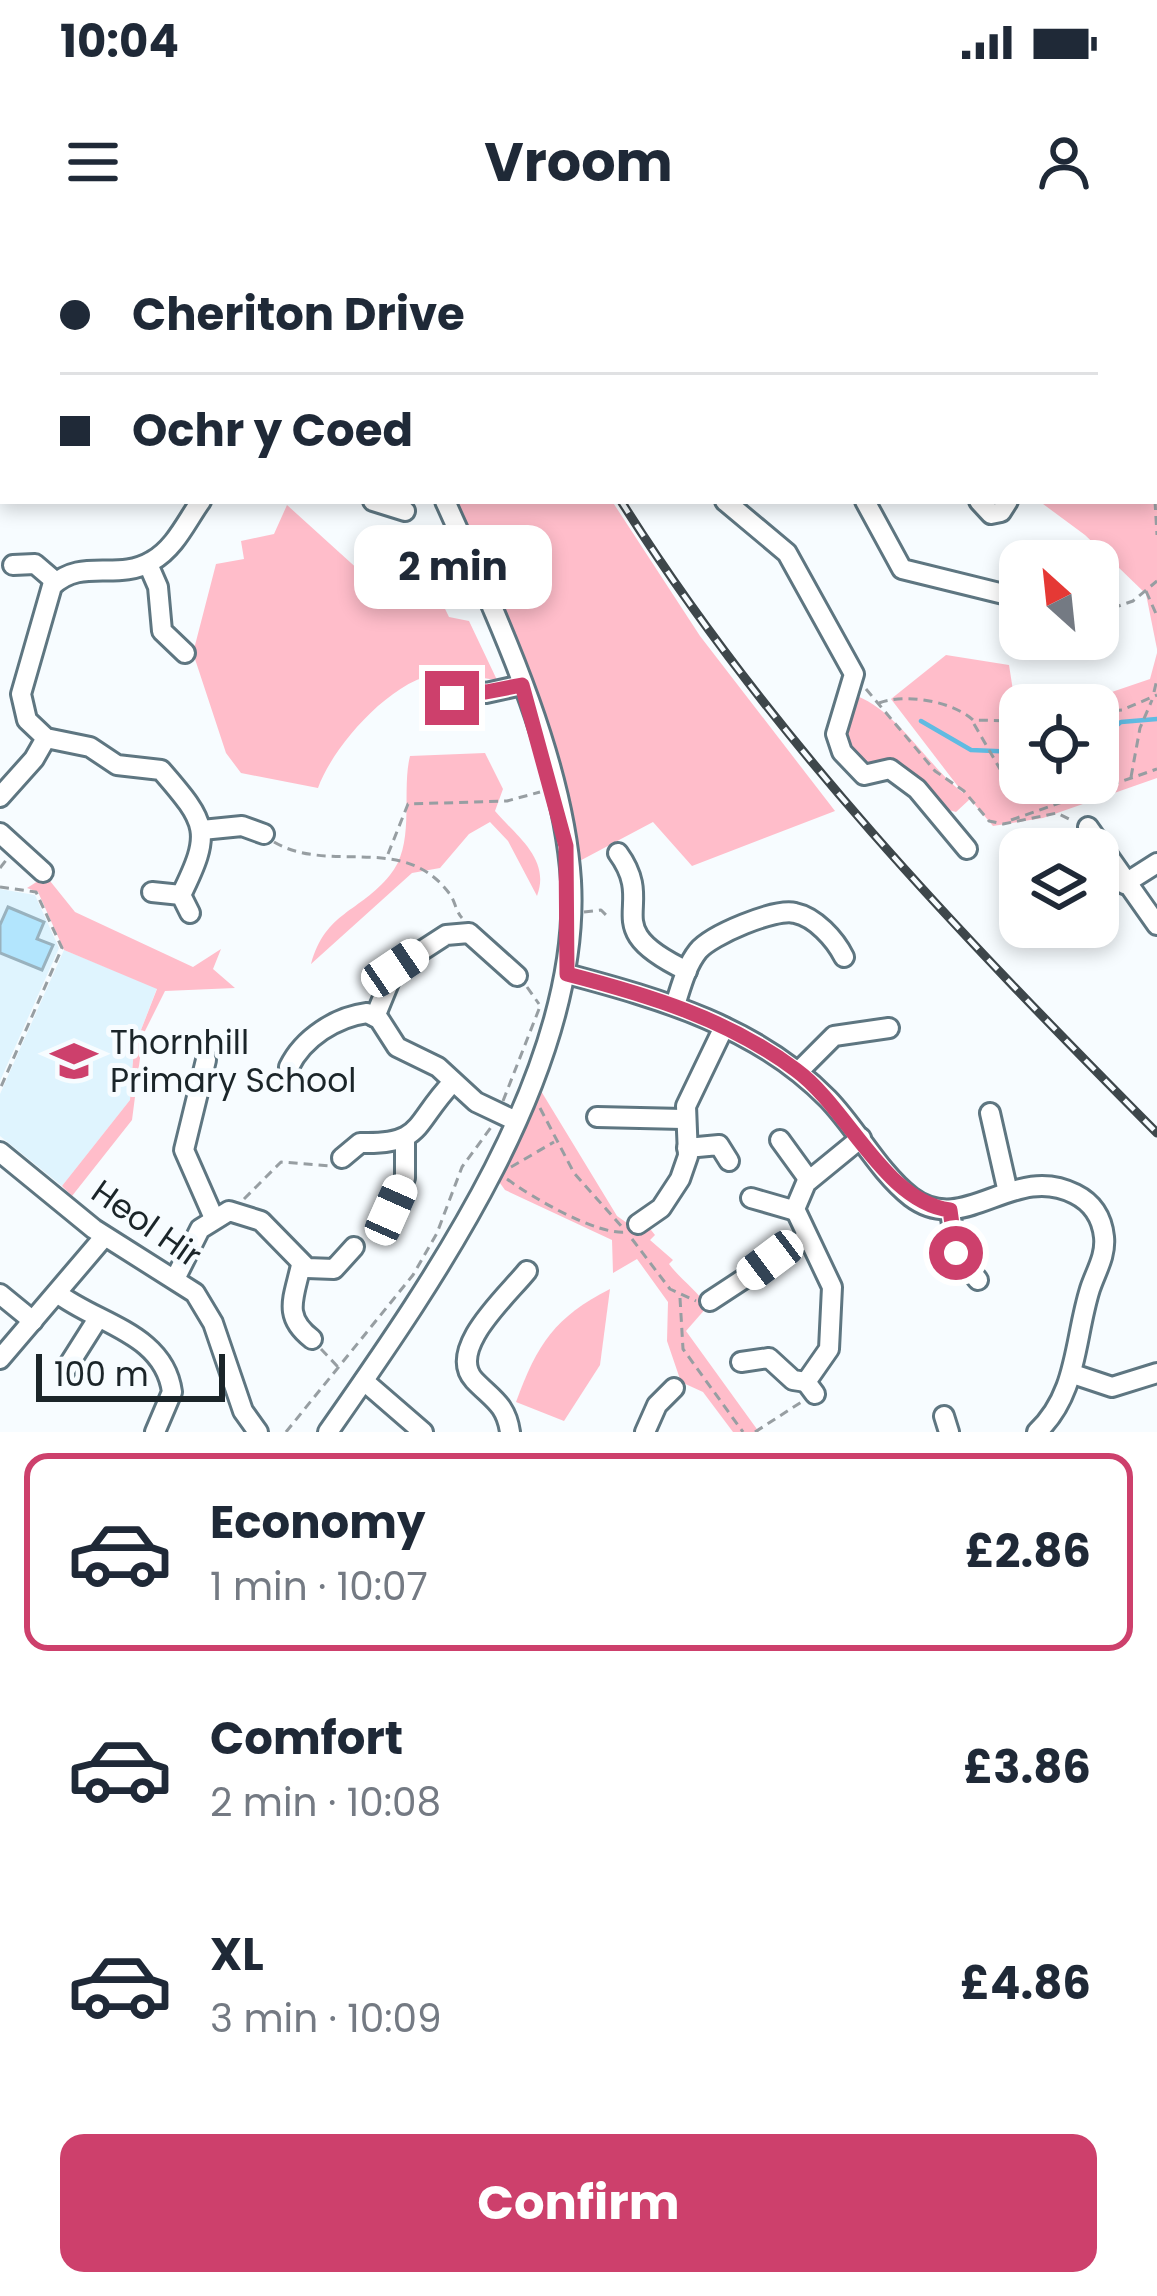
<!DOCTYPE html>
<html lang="en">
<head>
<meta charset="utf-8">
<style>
  body { margin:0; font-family:Poppins,sans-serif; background:#f6f6f7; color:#1f2937; height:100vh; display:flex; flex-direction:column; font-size:45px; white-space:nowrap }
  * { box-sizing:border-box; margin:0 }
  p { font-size:39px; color:#747a83 }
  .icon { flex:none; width:66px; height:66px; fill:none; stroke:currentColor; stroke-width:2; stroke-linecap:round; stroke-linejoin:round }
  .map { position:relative; height:1192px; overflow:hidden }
  .panel { display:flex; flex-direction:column; background:#fff; flex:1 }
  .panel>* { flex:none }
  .banner { position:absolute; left:0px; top:0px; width:1158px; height:264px; box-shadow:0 6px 18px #0003; display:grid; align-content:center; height:264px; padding:0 60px; background:#fff }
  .needle { width:78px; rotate:333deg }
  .controls { position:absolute; left:999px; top:300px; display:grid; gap:24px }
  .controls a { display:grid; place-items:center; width:120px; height:120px; border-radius:24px; background:#fff; box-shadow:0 6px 18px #0003; font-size:60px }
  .scale { position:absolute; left:36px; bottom:30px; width:189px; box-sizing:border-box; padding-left:12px; border:6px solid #1b2529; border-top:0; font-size:33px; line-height:42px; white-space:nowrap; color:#1b2529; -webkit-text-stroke:9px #f7fcff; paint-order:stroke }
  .end { position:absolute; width:54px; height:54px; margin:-27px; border:15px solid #cd406c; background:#fff; box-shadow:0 0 0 6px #fff }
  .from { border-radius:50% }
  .bubble { position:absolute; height:84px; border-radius:24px; background:#fff; box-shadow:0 6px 18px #0003; font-size:39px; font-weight:700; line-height:84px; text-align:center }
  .car { position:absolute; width:36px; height:72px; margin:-36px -18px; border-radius:15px; box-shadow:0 0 9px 3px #0007; background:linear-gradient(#fff 24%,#345 0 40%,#fff 0 76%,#345 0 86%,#fff 0) }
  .banner b { display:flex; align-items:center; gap:42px; height:114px; font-size:45px }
  .banner b+b { border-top:3px solid #e0e1e3 }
  .banner i { width:30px; height:30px; background:#1f2937 }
  ul { padding:21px 0 0; list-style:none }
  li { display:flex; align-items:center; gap:36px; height:198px; margin:0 24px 18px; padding:0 36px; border:6px solid transparent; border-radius:24px }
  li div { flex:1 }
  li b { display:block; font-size:45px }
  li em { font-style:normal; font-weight:700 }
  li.current { border-color:#cd406c }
  li>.icon { width:108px; height:108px; stroke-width:1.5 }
  .action { display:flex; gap:24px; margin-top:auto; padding:24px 60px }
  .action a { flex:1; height:138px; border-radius:24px; background:#cd406c; color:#fff; font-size:48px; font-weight:700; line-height:138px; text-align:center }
  .status { display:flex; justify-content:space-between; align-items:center; height:84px; padding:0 60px; background:#fff; direction:ltr }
  .status svg { height:33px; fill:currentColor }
  header { display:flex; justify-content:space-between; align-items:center; height:156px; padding:0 60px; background:#fff; font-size:54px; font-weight:700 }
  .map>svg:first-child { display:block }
  .built { fill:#dff4fe }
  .green { fill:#ffbdca; fill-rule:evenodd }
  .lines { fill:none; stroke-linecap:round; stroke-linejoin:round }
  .stream { stroke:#60bbe2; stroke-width:4.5 }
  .building { fill:#b2e5fd; stroke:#99b2be; stroke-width:3 }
  .minor-casing { stroke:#5e7681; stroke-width:24 }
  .path { stroke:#979ea2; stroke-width:3; stroke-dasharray:9 6; stroke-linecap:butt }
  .minor { stroke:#fff; stroke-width:18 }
  .rail-casing { stroke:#3e474b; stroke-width:9 }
  .rail { stroke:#f7fcff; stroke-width:4.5; stroke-dasharray:14; stroke-linecap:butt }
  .route { stroke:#cd406c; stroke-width:15 }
  .labels { text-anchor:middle; stroke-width:10; stroke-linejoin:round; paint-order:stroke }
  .poi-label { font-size:33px; fill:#1b2529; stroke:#f7fcff; text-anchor:start }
  .street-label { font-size:33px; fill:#1b2529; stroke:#f7fcff }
</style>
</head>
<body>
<div class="status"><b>10:04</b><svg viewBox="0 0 49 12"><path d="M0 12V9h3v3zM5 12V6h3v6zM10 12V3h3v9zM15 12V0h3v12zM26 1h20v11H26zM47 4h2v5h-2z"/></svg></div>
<header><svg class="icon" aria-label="menu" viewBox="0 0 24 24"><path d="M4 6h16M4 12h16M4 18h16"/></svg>Vroom<svg class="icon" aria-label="person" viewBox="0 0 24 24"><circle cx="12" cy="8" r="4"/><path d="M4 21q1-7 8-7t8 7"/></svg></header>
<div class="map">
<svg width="1157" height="1192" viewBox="0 0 1157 1192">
  <rect width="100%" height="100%" fill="#f7fcff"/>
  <g class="built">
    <polygon points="0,649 35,655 59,708 0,841"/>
    <polygon points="64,710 157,748 134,808 130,860 62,946 0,896 0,854"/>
  </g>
  <g class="green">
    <polygon points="1134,0 1157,0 1157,409 1146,354 1085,295 1039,261 1155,261 1155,3"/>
    <polygon points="453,261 612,261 700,396 835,571 692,626 653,582 572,625 519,413"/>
    <path d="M287,265l85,77 54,-12 23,47 20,4 28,59c-17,-2 -41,-9 -58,-7 -48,7 -106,73 -121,115l-77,-15 -15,-20 -33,-100 23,-89 28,-5 -3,-18 33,-7z"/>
    <path d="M1157,413v125l-114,40 -50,8 -23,-27 -14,13 -19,-5 -29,-27 -44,-5 -22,-23 1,-32 14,-24c42,17 69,68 106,97l-72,-94 55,-44 63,10 5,32 89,-2 47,-16zM1020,465h78v78h-78z"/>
    <path d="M485,513l18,36 -8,22c21,25 56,48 42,85l-29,-55 -18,-19 -21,12 -29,34 -28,5 -101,91c15,-53 48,-51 79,-89 26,-31 11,-83 20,-119z"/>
    <polygon points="46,636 75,672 193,727 221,709 213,729 235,748 165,751 143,795 132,880 72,956 62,946 130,860 134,808 157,749 64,710 38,652 27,648"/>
    <path d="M541,851l76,125 20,14h14l4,5 -5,5 23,20 -4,4c11,15 31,29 38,43l-21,24 73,101h-26l-30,-40 -22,-10 -14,-41 1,-39 -31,-43 -24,14 -1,-33 -107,-50 -8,-11z"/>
    <path d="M610,1049l-10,76 -36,56 -48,-19c21,-58 39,-85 94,-113z"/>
  </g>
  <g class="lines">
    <g class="stream">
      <polyline points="921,481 971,510 1020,512"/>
      <polyline points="1098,500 1121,482 1157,479"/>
    </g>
  </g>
  <polygon class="building" points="8,667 44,682 37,699 53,705 42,730 0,713 0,685"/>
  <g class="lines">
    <g class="minor-casing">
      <g id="minor">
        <polyline points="4,0 13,3"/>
        <polyline points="315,0 316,3"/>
        <polyline points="604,0 606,3"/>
        <polyline points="732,0 733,3"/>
        <polyline points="1118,0 1118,3"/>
        <polyline points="190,3 191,0"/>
        <polyline points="277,3 283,0"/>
        <polyline points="811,3 814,0"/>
        <polyline points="965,3 967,0"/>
        <polyline points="1088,3 1089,0"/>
        <polyline points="0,78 3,71"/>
        <polyline points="0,119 3,122"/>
        <polyline points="373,261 405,271"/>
        <polyline points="725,261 787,313 854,434 836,494 842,512 864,535 890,529 917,549 967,609"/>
        <polyline points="865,261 902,329 1020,358"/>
        <polyline points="979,261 991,274 1001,272 1008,261"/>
        <polyline points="148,324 158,347 162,391 185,413"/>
        <polyline points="13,325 35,324 56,342"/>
        <polyline points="452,458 456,448 486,453 522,445"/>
        <polyline points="0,557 34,519 46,498"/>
        <polyline points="1088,587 1157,685"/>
        <polyline points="202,590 242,586 264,594"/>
        <polyline points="0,593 43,632"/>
        <path d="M618,613c41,56 -25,73 69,118"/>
        <polyline points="1124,644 1157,623"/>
        <polyline points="152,652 181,655 190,673"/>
        <path d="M181,655c31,-63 27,-71 -20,-125l-44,-5 -27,-18 -44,-9 -19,-18 -6,-26 31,-108c30,-29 65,-4 100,-25 23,-13 34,-39 49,-60"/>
        <path d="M567,734c94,25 191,53 261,125 29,30 50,72 83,98 54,41 102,-35 164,-3 18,9 27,24 29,43 2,19 -8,34 -14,52 -16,51 -12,104 -53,143"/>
        <path d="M675,765c6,-18 11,-39 23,-54 13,-16 77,-43 97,-38 20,4 40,26 49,44"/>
        <polyline points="375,777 395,728 446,695 469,693 517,736"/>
        <polyline points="206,820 184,910 213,976"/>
        <path d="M289,827c14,-29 47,-50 78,-54l12,6 18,28 41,20 38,35 40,19"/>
        <polyline points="799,831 834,796 889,788"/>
        <polyline points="990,873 1007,948"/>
        <polyline points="597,877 683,879"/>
        <polyline points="780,900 809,940"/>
        <polyline points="687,908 719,905 729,921"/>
        <polyline points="0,912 94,989 195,1053 213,1083 243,1171 258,1192"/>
        <path d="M342,918l18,-15c64,2 53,-19 92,-60"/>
        <polyline points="751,958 796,971"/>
        <polyline points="391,970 405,938 405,901"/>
        <polyline points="950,971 956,1013 978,1040"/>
        <polyline points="638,984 661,968 680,939 688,916 686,866 724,787"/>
        <path d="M301,1025c-7,33 -19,51 11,74"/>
        <polyline points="175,1039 200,989 229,971 261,981 307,1028 334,1029 354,1007"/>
        <path d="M57,1053c40,31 107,40 115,99l-17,40"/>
        <polyline points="0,1054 33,1081"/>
        <polyline points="710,1061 806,998"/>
        <polyline points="0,1119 104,997"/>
        <polyline points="741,1122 769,1118 793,1140 806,1142"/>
        <polyline points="66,1129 97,1080"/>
        <polyline points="1073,1134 1112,1147 1157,1133"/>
        <polyline points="364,1141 423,1192"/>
        <polyline points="815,1154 806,1142 829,1109 832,1047 795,969 806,943 861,898"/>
        <polyline points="944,1176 949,1192"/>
        <path d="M328,1192c104,-149 254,-362 243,-551 -8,-126 -75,-266 -126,-380"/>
        <path d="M510,1192c-4,-28 -18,-33 -36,-52 -28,-31 34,-85 53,-109"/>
        <polyline points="645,1192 657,1165 674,1148"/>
      </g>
    </g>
    <g class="path">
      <polyline points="1155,54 1157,56"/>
      <polyline points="1155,261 1157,295"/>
      <polyline points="1146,351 1157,376"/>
      <polyline points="1098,373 1133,361 1157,341"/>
      <polyline points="866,449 935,531 964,551 989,581 1003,584 1057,573 1071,580"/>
      <polyline points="1154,452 1157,439"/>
      <path d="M879,463c26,-10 73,-2 94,17l47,1"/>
      <polyline points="1098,472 1122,470 1157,455"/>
      <polyline points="974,484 1000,529 1055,563"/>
      <polyline points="1131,537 1140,488 1152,460"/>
      <polyline points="1011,580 1157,529"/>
      <path d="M274,602c56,33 129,-10 175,51 6,7 6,17 13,25"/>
      <polyline points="388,614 408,564 507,561 540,552"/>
      <polyline points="0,628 7,619"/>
      <polyline points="0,647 36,652 62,708 0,849"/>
      <polyline points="584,672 601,670 610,679"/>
      <polyline points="527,747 539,764"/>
      <polyline points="503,861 539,769"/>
      <polyline points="540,868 574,933 622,987"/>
      <polyline points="511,927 554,902"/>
      <path d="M507,939c24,18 91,57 120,53"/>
      <polyline points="244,959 281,922 331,926"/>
      <polyline points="632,999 670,1049 696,1061"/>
      <polyline points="680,1058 683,1109 743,1192"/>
      <polyline points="321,1109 339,1128"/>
      <polyline points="286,1192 413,1035 437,993 462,927 492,886"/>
      <polyline points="755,1192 803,1161"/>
    </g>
    <use href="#minor" class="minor"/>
    <g class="rail-casing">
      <g id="rail">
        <polyline points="478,0 480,3"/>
        <path d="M621,261c149,237 340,434 536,632"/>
      </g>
    </g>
    <use href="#rail" class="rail"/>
  </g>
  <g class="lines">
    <path class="route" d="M452,458l4,-10 30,4 36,-7 44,161 1,128c81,21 161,45 229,96 52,38 89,132 154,140l6,43"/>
  </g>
  <defs>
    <g id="school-bare" transform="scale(3.6)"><path d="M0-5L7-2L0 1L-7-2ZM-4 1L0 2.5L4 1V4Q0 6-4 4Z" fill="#cd406c" stroke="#f7fcff" stroke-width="2.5" paint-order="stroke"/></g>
  </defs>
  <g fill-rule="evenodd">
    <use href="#school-bare" x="74" y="821"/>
  </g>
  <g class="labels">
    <g class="poi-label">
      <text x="110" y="814">Thornhill<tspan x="110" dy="38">Primary School</tspan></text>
    </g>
    <g class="street-label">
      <text transform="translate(147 983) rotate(35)" y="12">Heol Hir</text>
    </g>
  </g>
</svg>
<div class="controls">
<a><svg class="needle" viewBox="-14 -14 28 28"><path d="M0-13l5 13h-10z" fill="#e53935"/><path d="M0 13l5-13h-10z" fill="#747a83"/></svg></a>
<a><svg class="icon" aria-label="locate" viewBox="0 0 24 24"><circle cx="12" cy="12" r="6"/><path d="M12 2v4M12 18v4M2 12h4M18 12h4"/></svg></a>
<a><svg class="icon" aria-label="layers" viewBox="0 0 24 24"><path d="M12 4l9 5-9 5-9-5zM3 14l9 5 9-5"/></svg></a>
</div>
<div class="scale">100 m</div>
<i class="end from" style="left:956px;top:1013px"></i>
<i class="end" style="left:452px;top:458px"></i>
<div class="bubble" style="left:354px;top:285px;width:198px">2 min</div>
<i class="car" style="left:395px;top:728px;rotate:56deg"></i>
<i class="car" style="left:391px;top:970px;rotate:24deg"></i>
<i class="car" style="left:770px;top:1020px;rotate:233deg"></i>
<div class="banner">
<b><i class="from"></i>Cheriton Drive</b>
<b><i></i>Ochr y Coed</b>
</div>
</div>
<section class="panel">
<ul>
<li class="current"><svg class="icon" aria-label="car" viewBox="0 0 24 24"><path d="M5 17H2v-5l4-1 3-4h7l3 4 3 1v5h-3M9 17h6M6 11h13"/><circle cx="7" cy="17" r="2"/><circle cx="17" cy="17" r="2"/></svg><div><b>Economy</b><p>1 min · 10:07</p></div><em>£2.86</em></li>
<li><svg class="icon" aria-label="car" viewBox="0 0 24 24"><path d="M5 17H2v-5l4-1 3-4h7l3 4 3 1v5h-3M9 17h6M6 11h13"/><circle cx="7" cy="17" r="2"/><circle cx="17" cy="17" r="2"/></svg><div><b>Comfort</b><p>2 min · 10:08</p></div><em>£3.86</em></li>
<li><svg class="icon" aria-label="car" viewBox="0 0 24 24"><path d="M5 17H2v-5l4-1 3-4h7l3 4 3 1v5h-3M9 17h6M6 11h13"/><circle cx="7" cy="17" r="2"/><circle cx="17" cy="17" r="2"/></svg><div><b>XL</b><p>3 min · 10:09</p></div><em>£4.86</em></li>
</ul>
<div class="action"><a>Confirm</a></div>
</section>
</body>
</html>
